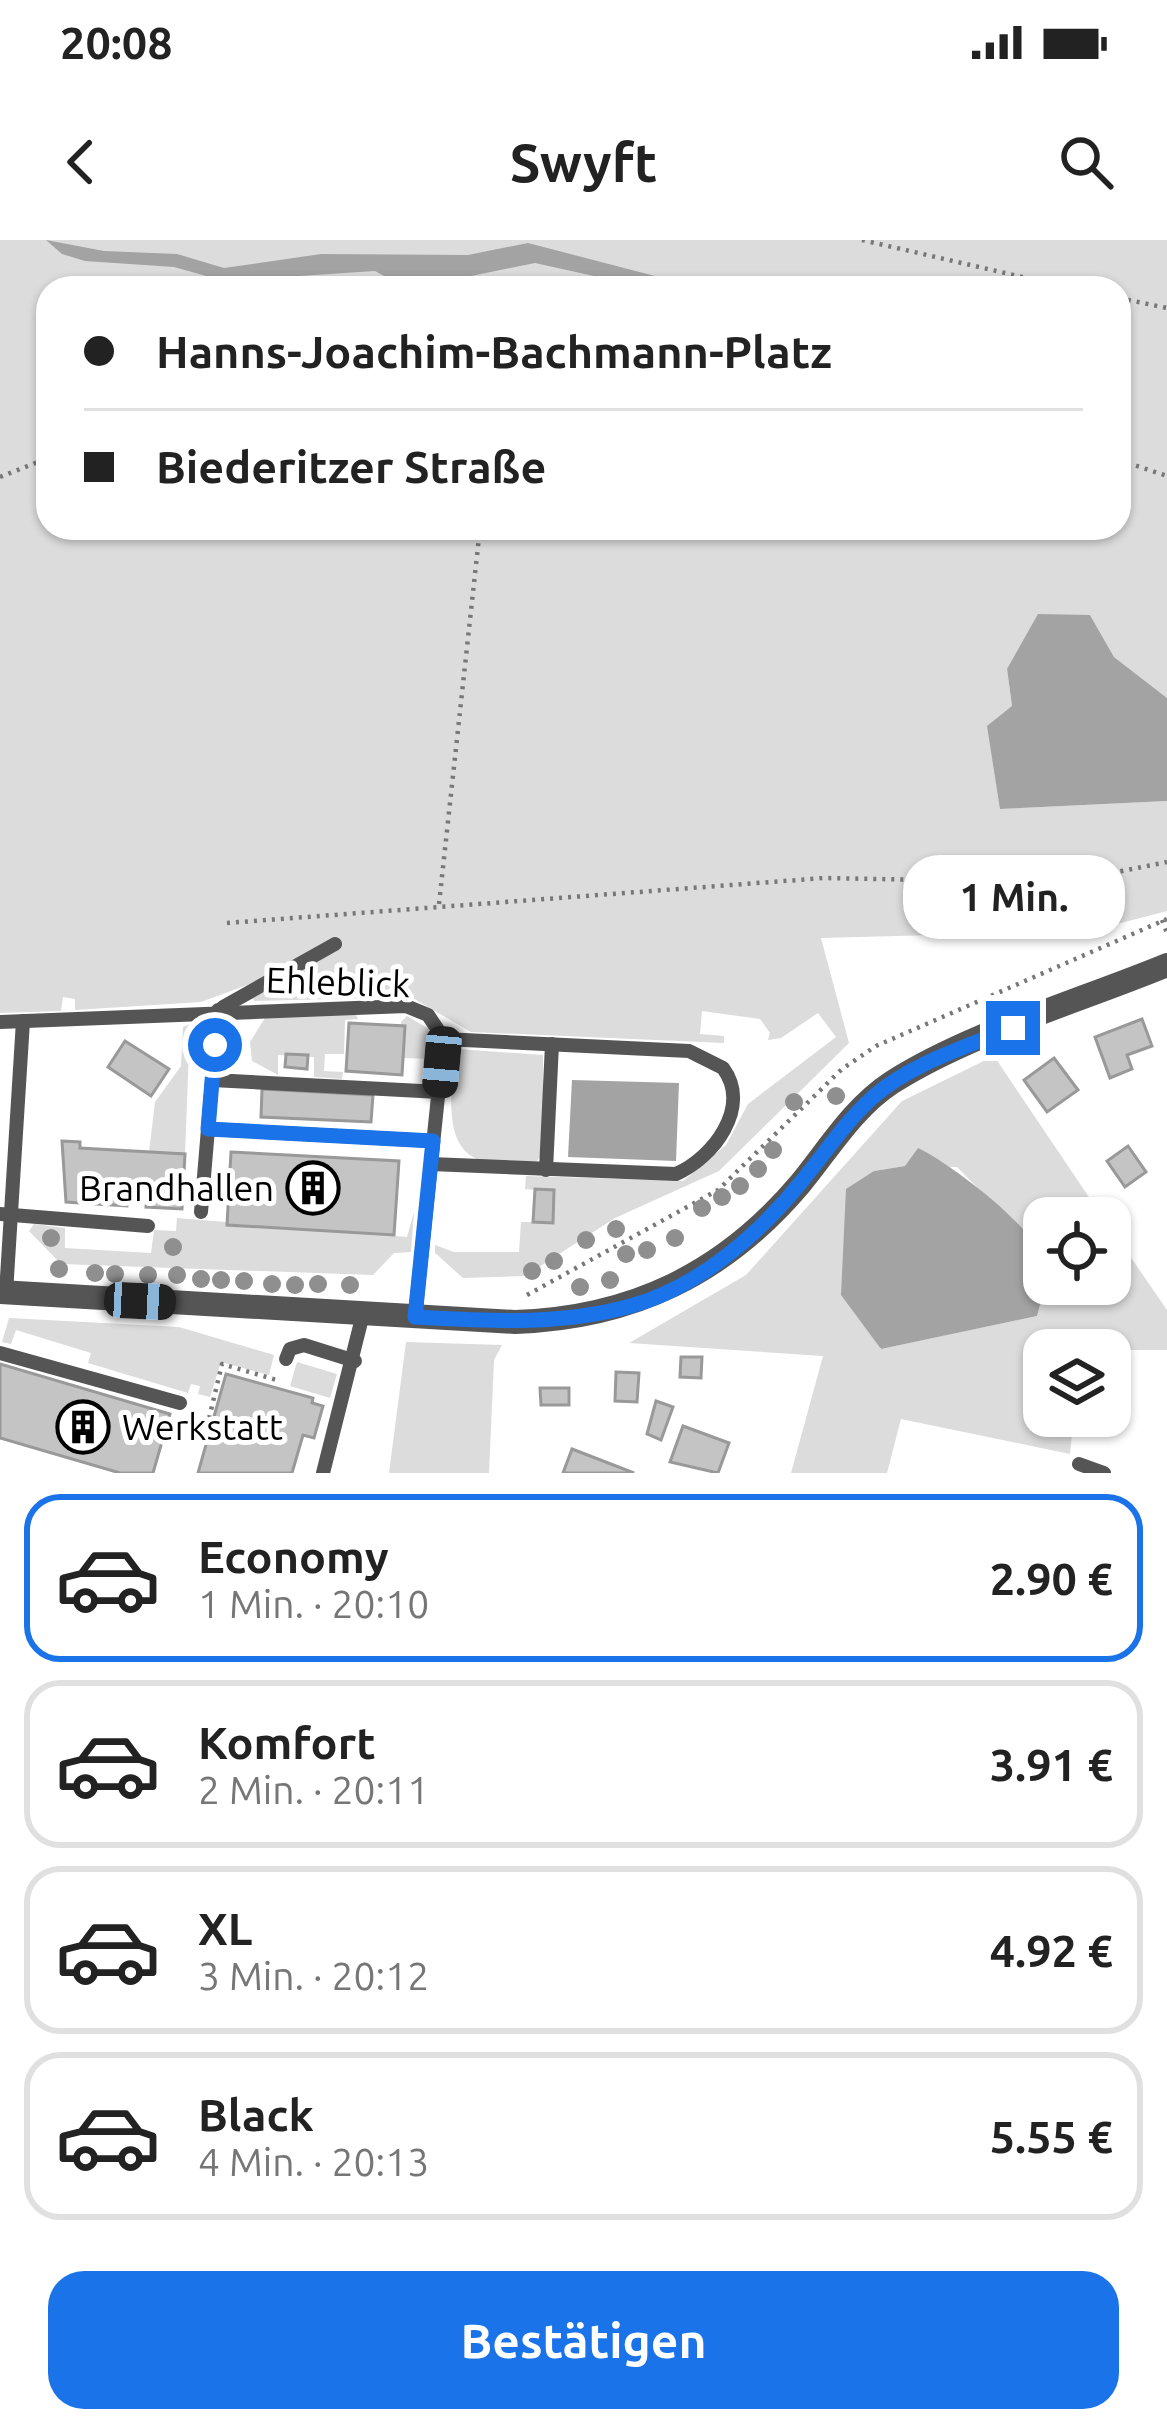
<!DOCTYPE html>
<html lang="de">
<head>
<meta charset="utf-8">
<style>
  body { margin:0; font-family:Ubuntu,sans-serif; background:#f6f6f6; color:#222; height:100vh; display:flex; flex-direction:column; font-size:45px; white-space:nowrap }
  * { box-sizing:border-box; margin:0 }
  p { font-size:39px; color:#767676 }
  .icon { flex:none; width:66px; height:66px; fill:none; stroke:currentColor; stroke-width:2; stroke-linecap:round; stroke-linejoin:round }
  .map { position:relative; height:1233px; overflow:hidden }
  .panel { display:flex; flex-direction:column; background:#fff; flex:1 }
  .panel>* { flex:none }
  .top-card { position:absolute; left:36px; top:36px; width:1095px; height:264px; border-radius:36px; box-shadow:0 3px 9px #0004; display:grid; align-content:center; height:264px; padding:0 48px; background:#fff }
  .buttons { position:absolute; left:1023px; top:957px; display:grid; gap:24px }
  .buttons a { display:grid; place-items:center; width:108px; height:108px; border-radius:24px; background:#fff; box-shadow:0 3px 9px #0004; font-size:60px }
  .end { position:absolute; width:54px; height:54px; margin:-27px; border:15px solid #1a73e8; background:#fff; box-shadow:0 0 0 6px #fff }
  .from { border-radius:50% }
  .bubble { position:absolute; height:84px; border-radius:36px; background:#fff; box-shadow:0 3px 9px #0004; font-size:39px; font-weight:700; line-height:84px; text-align:center }
  .car { position:absolute; width:36px; height:72px; margin:-36px -18px; border-radius:15px; box-shadow:0 0 9px 3px #0007; background:linear-gradient(#222 24%,#8ab4d8 0 40%,#222 0 76%,#8ab4d8 0 86%,#222 0) }
  .top-card b { display:flex; align-items:center; gap:42px; height:114px; font-size:45px }
  .top-card b+b { border-top:3px solid #e0e0e0 }
  .top-card i { width:30px; height:30px; background:#222 }
  ul { padding:21px 0 0; list-style:none }
  li { display:flex; align-items:center; gap:36px; height:168px; margin:0 24px 18px; padding:0 24px; border:6px solid #e0e0e0; border-radius:36px }
  li div { flex:1 }
  li b { display:block; font-size:45px }
  li em { font-style:normal; font-weight:700 }
  li.active { border-color:#1a73e8 }
  li>.icon { width:108px; height:108px; stroke-width:1.5 }
  .action { display:flex; gap:24px; margin-top:auto; padding:24px 48px }
  .action a { flex:1; height:138px; border-radius:36px; background:#1a73e8; color:#fff; font-size:48px; font-weight:700; line-height:138px; text-align:center }
  .status { display:flex; justify-content:space-between; align-items:center; height:84px; padding:0 60px; background:#fff; direction:ltr }
  .status svg { height:33px; fill:currentColor }
  header { display:flex; justify-content:space-between; align-items:center; height:156px; padding:0 48px; background:#fff; font-size:54px; font-weight:700 }
  .map>svg:first-child { display:block }
  .green { fill:#dcdcdc; fill-rule:evenodd }
  .water { fill:#a3a3a3 }
  .building { fill:#c4c4c4; stroke:#999; stroke-width:3 }
  .lines { fill:none; stroke-linecap:round; stroke-linejoin:round }
  .path { stroke:#777; stroke-width:4.5; stroke-dasharray:3 6; stroke-linecap:butt }
  .service { stroke:#555; stroke-width:14 }
  .tertiary { stroke:#555; stroke-width:24 }
  .tree { fill:#8f8f8f }
  .route { stroke:#1a73e8; stroke-width:15 }
  .labels { text-anchor:middle; stroke-width:10; stroke-linejoin:round; paint-order:stroke }
  .street-label { font-size:36px; fill:#000; stroke:#fff }
  .poi-label { font-size:36px; fill:#000; stroke:#fff; text-anchor:end }
</style>
</head>
<body>
<div class="status"><b>20:08</b><svg viewBox="0 0 49 12"><path d="M0 12V9h3v3zM5 12V6h3v6zM10 12V3h3v9zM15 12V0h3v12zM26 1h20v11H26zM47 4h2v5h-2z"/></svg></div>
<header><svg class="icon" aria-label="back" viewBox="0 0 24 24"><path d="M15 5l-7 7 7 7"/></svg>Swyft<svg class="icon" aria-label="search" viewBox="0 0 24 24"><circle cx="10" cy="10" r="6"/><path d="M15 15l6 6"/></svg></header>
<div class="map">
<svg width="1167" height="1233" viewBox="0 0 1167 1233">
  <rect width="100%" height="100%" fill="#fff"/>
  <g class="green">
    <path d="M0,0h1167v458l-53,-41 -24,-42 -83,54 5,37 -12,103 167,-8v110l-77,20 -269,7 28,105 -130,128 -104,47 -90,58 -62,2 -28,-25v-8l19,7h65l2,-30h12l2,-32 -10,-1 1,-13 157,5 43,-36 22,-41 88,-67 -18,-24 -37,25 -13,2 2,-7 -10,-14 -58,-8 -2,23 24,2v7l-253,-11 -60,-35 -157,4 -4,-17 -49,18 -126,8v-11l-12,-2 -2,14 -61,2zM48,48h1071v240h-1071z"/>
    <polygon points="356,774 358,779 345,780 344,814 325,814 324,831 343,832 342,839 314,837 314,817 278,815 278,835 252,821 250,802 265,778"/>
    <polygon points="407,776 429,789 436,810 432,819 403,818 401,782"/>
    <polygon points="190,784 185,914 149,912 155,862 181,826 183,787"/>
    <path d="M458,809l85,6v97l-6,9c-94,17 -88,-35 -84,-105z"/>
    <path d="M994,816l109,162h-59v66h66v-57l57,83v40h-123v66h30l-4,38 -169,-35 -14,54h-96l32,-117 -194,-13 117,-68 156,-174zM905,926l52,1 81,82 -1,67 -157,33 -6,-178z"/>
    <polygon points="414,972 411,1012 394,1013 373,1035 61,1024 29,991 34,984 65,988 65,1008 151,1013 154,990 176,991 177,978 407,997"/>
    <polygon points="9,1078 179,1087 274,1115 269,1135 221,1122 210,1157 198,1154 200,1146 191,1144 188,1153 88,1123 91,1113 16,1090 11,1104 2,1102"/>
    <polygon points="406,1102 502,1105 494,1120 489,1233 389,1233"/>
    <polygon points="297,1122 337,1134 330,1158 290,1146"/>
  </g>
  <g class="water">
    <polygon points="46,0 104,11 177,14 224,28 321,14 468,15 528,3 701,48 648,48 535,23 413,48 351,48 386,37 375,31 224,41 174,27 85,21 62,14"/>
    <polygon points="1038,374 1090,375 1114,417 1167,458 1167,561 1000,569 987,486 1012,466 1007,429"/>
    <polygon points="572,840 679,843 676,921 568,917"/>
    <path d="M918,908c30,14 108,73 120,103 8,20 5,45 -1,65l-156,33 -40,-54 5,-106 28,-18 31,-5z"/>
  </g>
  <g class="building">
    <polygon points="1142,779 1152,806 1127,815 1132,829 1110,838 1095,797"/>
    <polygon points="349,783 405,786 402,835 346,831"/>
    <polygon points="125,801 169,829 151,856 108,827"/>
    <polygon points="286,814 308,815 307,829 285,827"/>
    <polygon points="1054,818 1078,850 1047,872 1024,840"/>
    <polygon points="262,849 373,855 371,882 261,877"/>
    <polygon points="62,901 80,902 80,908 185,914 182,969 146,967 147,958 128,957 127,966 66,962"/>
    <polygon points="1128,906 1146,932 1125,947 1107,921"/>
    <polygon points="231,912 399,921 394,995 227,985"/>
    <polygon points="535,949 554,950 553,983 533,982"/>
    <polygon points="681,1117 702,1117 701,1138 680,1137"/>
    <polygon points="0,1124 170,1174 153,1233 120,1233 0,1198"/>
    <polygon points="616,1132 639,1133 637,1162 615,1161"/>
    <polygon points="226,1134 313,1158 312,1163 323,1166 314,1198 303,1195 292,1233 198,1233"/>
    <polygon points="540,1148 569,1148 569,1165 541,1165"/>
    <polygon points="656,1161 673,1167 661,1200 647,1194"/>
    <polygon points="683,1186 729,1203 718,1233 670,1222"/>
    <polygon points="572,1209 634,1233 563,1233"/>
  </g>
  <g class="lines">
    <g class="path">
      <polyline points="862,0 1070,48"/>
      <polyline points="1119,58 1167,68"/>
      <polyline points="1119,220 1167,236"/>
      <polyline points="0,237 48,218"/>
      <polyline points="439,664 480,288"/>
      <polyline points="1162,680 1167,693"/>
      <polyline points="227,683 824,638 932,640 992,657 1167,622"/>
      <polyline points="527,1055 718,950 842,829 876,806 1167,679"/>
      <polyline points="207,1187 222,1124 280,1141"/>
    </g>
    <g class="service">
      <polyline points="223,767 335,704"/>
      <polyline points="0,782 406,766 428,775 444,799 415,1077"/>
      <polyline points="212,840 440,852"/>
      <polyline points="208,889 433,901"/>
      <path d="M431,924l245,10c37,-16 76,-67 47,-106l-34,-17 -245,-12"/>
      <polyline points="546,930 552,804"/>
      <polyline points="201,972 218,770"/>
      <polyline points="0,974 148,986"/>
      <polyline points="6,1053 23,781"/>
      <polyline points="0,1113 180,1163"/>
      <polyline points="286,1119 290,1109 304,1105 355,1121"/>
      <polyline points="1079,1224 1104,1233"/>
      <polyline points="323,1233 363,1074"/>
    </g>
    <path class="tertiary" d="M0,1052l515,30c117,-4 209,-48 285,-138 28,-34 53,-76 91,-101 76,-49 191,-83 276,-118"/>
  </g>
  <g class="tree">
    <circle cx="836" cy="856" r="9"/>
    <circle cx="794" cy="862" r="9"/>
    <circle cx="773" cy="910" r="9"/>
    <circle cx="758" cy="929" r="9"/>
    <circle cx="740" cy="946" r="9"/>
    <circle cx="722" cy="957" r="9"/>
    <circle cx="702" cy="968" r="9"/>
    <circle cx="616" cy="989" r="9"/>
    <circle cx="51" cy="998" r="9"/>
    <circle cx="675" cy="998" r="9"/>
    <circle cx="586" cy="1000" r="9"/>
    <circle cx="173" cy="1007" r="9"/>
    <circle cx="647" cy="1010" r="9"/>
    <circle cx="626" cy="1014" r="9"/>
    <circle cx="554" cy="1021" r="9"/>
    <circle cx="59" cy="1029" r="9"/>
    <circle cx="532" cy="1031" r="9"/>
    <circle cx="95" cy="1033" r="9"/>
    <circle cx="115" cy="1034" r="9"/>
    <circle cx="148" cy="1035" r="9"/>
    <circle cx="177" cy="1035" r="9"/>
    <circle cx="201" cy="1039" r="9"/>
    <circle cx="221" cy="1040" r="9"/>
    <circle cx="610" cy="1040" r="9"/>
    <circle cx="244" cy="1041" r="9"/>
    <circle cx="272" cy="1044" r="9"/>
    <circle cx="318" cy="1044" r="9"/>
    <circle cx="295" cy="1045" r="9"/>
    <circle cx="350" cy="1045" r="9"/>
    <circle cx="580" cy="1047" r="9"/>
  </g>
  <g class="lines">
    <path class="route" d="M215,805l-7,84 225,12 -18,176c75,4 147,9 219,-12 66,-19 126,-72 168,-124 23,-28 44,-60 71,-84 39,-34 93,-50 140,-69"/>
  </g>
  <defs>
    <g id="building-ring" transform="scale(2.7)"><circle r="9.5" fill="#fff" stroke="#000" stroke-width="1.5"/><path d="M-4-6H4V6H1V3H-1V6H-4ZM-2.5-4.3h1.7v1.8h-1.7ZM.8-4.3h1.7v1.8H.8ZM-2.5-1h1.7V.8h-1.7ZM.8-1h1.7V.8H.8Z" fill="#000"/></g>
  </defs>
  <g fill-rule="evenodd">
    <use href="#building-ring" x="313" y="948"/>
    <use href="#building-ring" x="83" y="1187"/>
  </g>
  <g class="labels">
    <g class="street-label">
      <text transform="translate(338 742) rotate(2)" y="13">Ehleblick</text>
    </g>
    <g class="poi-label">
      <text x="274" y="961">Brandhallen</text>
      <text x="122" y="1200" text-anchor="start">Werkstatt</text>
    </g>
  </g>
</svg>
<div class="buttons">
<a><svg class="icon" aria-label="locate" viewBox="0 0 24 24"><circle cx="12" cy="12" r="6"/><path d="M12 2v4M12 18v4M2 12h4M18 12h4"/></svg></a>
<a><svg class="icon" aria-label="layers" viewBox="0 0 24 24"><path d="M12 4l9 5-9 5-9-5zM3 14l9 5 9-5"/></svg></a>
</div>
<i class="end from" style="left:215px;top:805px"></i>
<i class="end" style="left:1013px;top:788px"></i>
<div class="bubble" style="left:903px;top:615px;width:222px">1 Min.</div>
<i class="car" style="left:442px;top:822px;rotate:185deg"></i>
<i class="car" style="left:140px;top:1061px;rotate:93deg"></i>
<div class="top-card">
<b><i class="from"></i>Hanns-Joachim-Bachmann-Platz</b>
<b><i></i>Biederitzer Straße</b>
</div>
</div>
<section class="panel">
<ul>
<li class="active"><svg class="icon" aria-label="car" viewBox="0 0 24 24"><path d="M5 17H2v-5l4-1 3-4h7l3 4 3 1v5h-3M9 17h6M6 11h13"/><circle cx="7" cy="17" r="2"/><circle cx="17" cy="17" r="2"/></svg><div><b>Economy</b><p>1 Min. · 20:10</p></div><em>2.90 €</em></li>
<li><svg class="icon" aria-label="car" viewBox="0 0 24 24"><path d="M5 17H2v-5l4-1 3-4h7l3 4 3 1v5h-3M9 17h6M6 11h13"/><circle cx="7" cy="17" r="2"/><circle cx="17" cy="17" r="2"/></svg><div><b>Komfort</b><p>2 Min. · 20:11</p></div><em>3.91 €</em></li>
<li><svg class="icon" aria-label="car" viewBox="0 0 24 24"><path d="M5 17H2v-5l4-1 3-4h7l3 4 3 1v5h-3M9 17h6M6 11h13"/><circle cx="7" cy="17" r="2"/><circle cx="17" cy="17" r="2"/></svg><div><b>XL</b><p>3 Min. · 20:12</p></div><em>4.92 €</em></li>
<li><svg class="icon" aria-label="car" viewBox="0 0 24 24"><path d="M5 17H2v-5l4-1 3-4h7l3 4 3 1v5h-3M9 17h6M6 11h13"/><circle cx="7" cy="17" r="2"/><circle cx="17" cy="17" r="2"/></svg><div><b>Black</b><p>4 Min. · 20:13</p></div><em>5.55 €</em></li>
</ul>
<div class="action"><a>Bestätigen</a></div>
</section>
</body>
</html>
